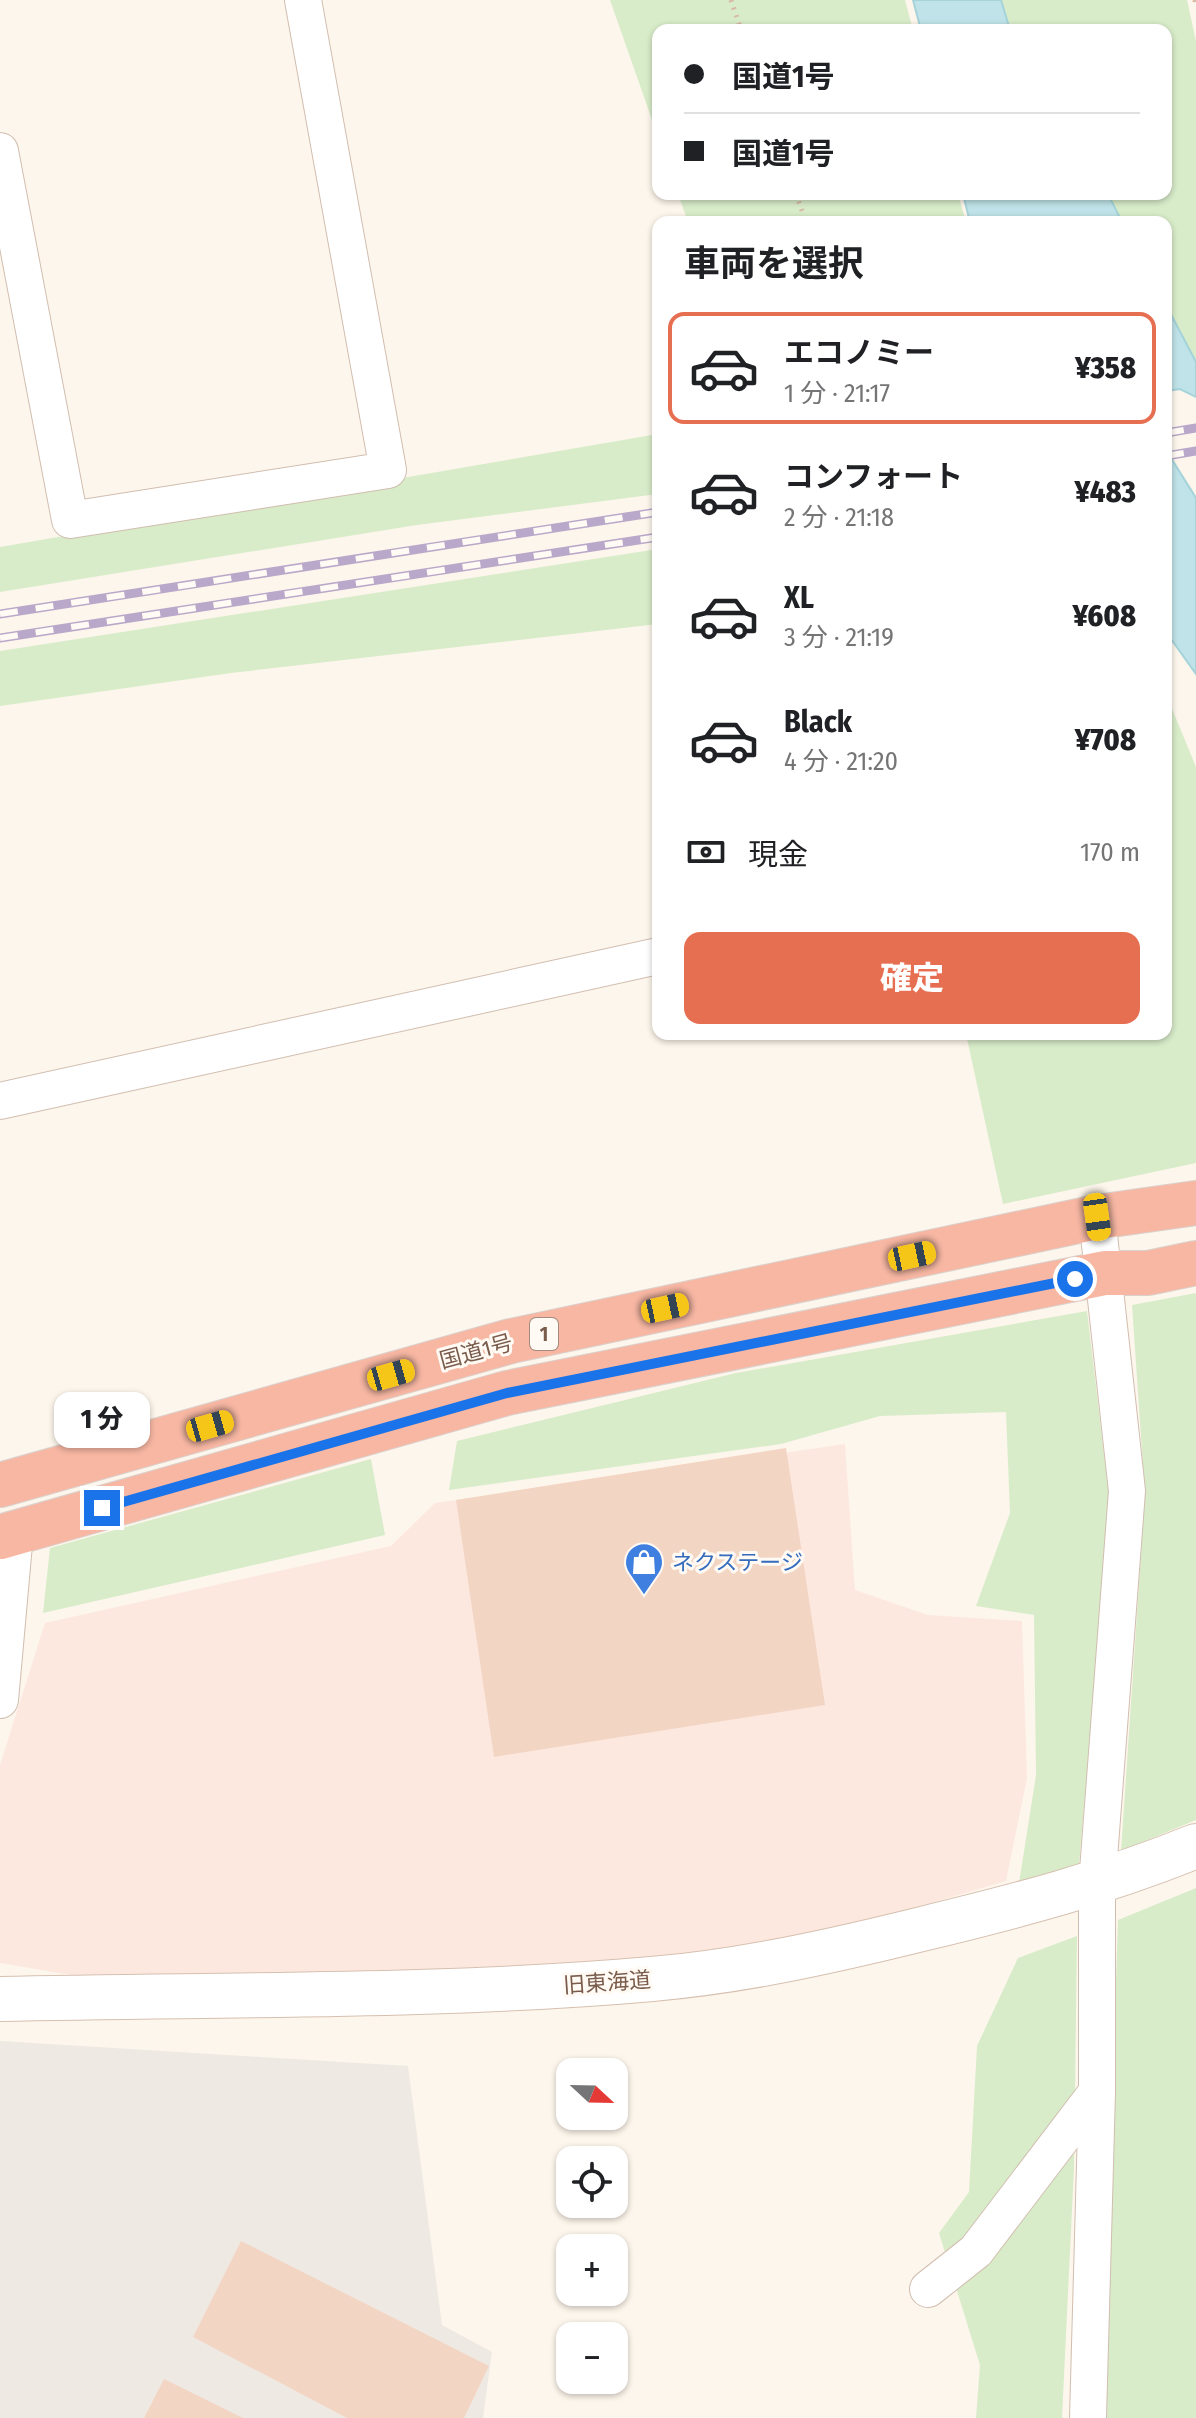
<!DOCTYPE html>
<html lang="ja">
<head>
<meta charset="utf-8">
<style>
  body { margin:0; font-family:"Fira Sans Condensed","Noto Sans JP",sans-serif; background:#f2f2f2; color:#202124; height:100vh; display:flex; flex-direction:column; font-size:30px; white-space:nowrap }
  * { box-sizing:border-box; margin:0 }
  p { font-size:26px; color:#757577 }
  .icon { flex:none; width:44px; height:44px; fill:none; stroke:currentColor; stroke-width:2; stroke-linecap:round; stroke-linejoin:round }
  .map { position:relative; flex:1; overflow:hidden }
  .sheet { position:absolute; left:652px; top:216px; width:520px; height:824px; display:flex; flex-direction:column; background:#fff; border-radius:16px; box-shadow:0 2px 6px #0004 }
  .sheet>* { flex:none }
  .guide { position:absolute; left:652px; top:24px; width:520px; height:176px; border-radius:16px; box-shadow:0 2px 6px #0004; display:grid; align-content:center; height:176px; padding:0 32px; background:#fff }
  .needle { width:52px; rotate:112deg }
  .tools { position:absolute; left:556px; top:2058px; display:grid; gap:16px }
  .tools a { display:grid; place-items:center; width:72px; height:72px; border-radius:16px; background:#fff; box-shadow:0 2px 6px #0004; font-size:40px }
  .end { position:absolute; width:36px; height:36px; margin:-18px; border:10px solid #1a73e8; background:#fff; box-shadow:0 0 0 4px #fff }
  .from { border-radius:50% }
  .bubble { position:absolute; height:56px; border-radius:16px; background:#fff; box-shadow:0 2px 6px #0004; font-size:26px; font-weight:800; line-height:56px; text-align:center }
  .car { position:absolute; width:24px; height:48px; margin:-24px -12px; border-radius:10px; box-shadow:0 0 6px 2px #0007; background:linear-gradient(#f5c518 24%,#345 0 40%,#f5c518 0 76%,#345 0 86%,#f5c518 0) }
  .guide b { display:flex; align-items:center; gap:28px; height:76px; font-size:30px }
  .guide b+b { border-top:2px solid #e0e0e0 }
  .guide i { width:20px; height:20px; background:#202124 }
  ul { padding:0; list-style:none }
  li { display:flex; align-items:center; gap:24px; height:112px; margin:0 16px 12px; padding:0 16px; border:4px solid transparent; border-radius:16px }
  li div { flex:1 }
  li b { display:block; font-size:30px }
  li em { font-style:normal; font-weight:800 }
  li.current { border-color:#e76f51 }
  li>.icon { width:72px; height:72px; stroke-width:1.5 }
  h2 { padding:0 32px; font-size:36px; line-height:96px }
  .pay { display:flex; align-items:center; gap:20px; height:88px; padding:0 32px; font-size:30px }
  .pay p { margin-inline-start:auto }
  .button { display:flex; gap:16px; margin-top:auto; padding:16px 32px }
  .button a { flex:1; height:92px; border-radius:16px; background:#e76f51; color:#fff; font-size:32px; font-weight:800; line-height:92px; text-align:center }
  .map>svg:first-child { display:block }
  .commercial { fill:#fde8e0 }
  .industrial { fill:#efe9e4 }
  .green { fill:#d8ecc9 }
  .water { fill:#bfe3e8; stroke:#a5d3da; stroke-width:2 }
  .building { fill:#f3d5c3 }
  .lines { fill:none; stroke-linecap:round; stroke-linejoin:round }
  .street-casing { stroke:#d1beb0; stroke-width:38 }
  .secondary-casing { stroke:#d6c0b0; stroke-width:46 }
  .highway-casing { stroke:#dad1cd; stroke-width:46 }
  .path { stroke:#d9b8a5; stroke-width:5; stroke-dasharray:2 6; stroke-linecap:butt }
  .street { stroke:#fff; stroke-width:36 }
  .secondary { stroke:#fff; stroke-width:44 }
  .highway { stroke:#f7b7a3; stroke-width:44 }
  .rail-casing { stroke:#b9a8c9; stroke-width:9 }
  .rail { stroke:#fffaf3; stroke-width:6; stroke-dasharray:18; stroke-linecap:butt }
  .route { stroke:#1a73e8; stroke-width:10 }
  .labels { text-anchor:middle; stroke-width:6; stroke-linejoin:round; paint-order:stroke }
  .shield { fill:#fffaf3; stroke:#a28b7f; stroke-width:2 }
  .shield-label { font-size:20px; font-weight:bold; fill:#7a5c4d }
  .street-label { font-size:22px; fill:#7a5c4d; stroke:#fffaf3 }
  .shop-label { font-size:22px; fill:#366cbe; stroke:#fffaf3; text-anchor:start }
</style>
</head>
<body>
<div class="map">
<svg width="1196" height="2418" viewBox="0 0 1196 2418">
  <rect width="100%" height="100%" fill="#fdf6ec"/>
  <polygon class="commercial" points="845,1444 855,1590 928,1615 1022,1621 1027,1778 1006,1881 802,1941 568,1971 112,1982 0,1963 0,1765 45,1623 391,1546 435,1503"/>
  <polygon class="industrial" points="0,2041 408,2066 442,2325 492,2352 483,2418 0,2418"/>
  <g class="green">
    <polygon points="610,0 905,0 913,30 658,30 658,137"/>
    <polygon points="1001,0 1187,0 1196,41 1196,362 1166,305 1166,222 1122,222 1108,194 1166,194 1166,30 1010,30"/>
    <polygon points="678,194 958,194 966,222 688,222"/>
    <polygon points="658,434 658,494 417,525 0,592 0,547"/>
    <polygon points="658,549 658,624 231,673 0,706 0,651"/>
    <polygon points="1166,694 1196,767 1196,1163 1003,1204 966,1034 1166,1034"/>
    <polygon points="1196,1293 1196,1820 1121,1851 1145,1495 1132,1305"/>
    <polygon points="1087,1311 1110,1504 1079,1865 1017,1896 1036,1775 1034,1615 976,1606 1010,1513 1006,1412 880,1416 781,1444 449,1490 457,1441 736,1373"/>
    <polygon points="371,1459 385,1535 43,1613 50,1548"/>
    <polygon points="1196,1888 1196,2418 1101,2418 1118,1920"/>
    <polygon points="1077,1936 1074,2168 1062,2418 976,2418 980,2365 939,2233 969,2192 977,2046 1018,1958"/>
  </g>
  <g class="water">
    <polygon points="913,0 1001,0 1010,30 921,30"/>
    <polygon points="963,194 1108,194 1122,222 970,222"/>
    <polygon points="1166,305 1196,362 1196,397 1180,389 1166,391"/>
    <polygon points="1166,450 1196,498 1196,674 1166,632"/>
  </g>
  <g class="building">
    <polygon points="786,1448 825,1705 494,1757 456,1500"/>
    <polygon points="241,2241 489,2366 464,2418 347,2418 193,2337"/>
    <polygon points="164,2379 243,2418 144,2418"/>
  </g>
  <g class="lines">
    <g class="street-casing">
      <g id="street">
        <polyline points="0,151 70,520 388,470 303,0"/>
        <polyline points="0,1101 658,956"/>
        <polyline points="0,1700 15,1533"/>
        <polyline points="928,2289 976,2251 1097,2092"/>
        <polyline points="1088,2418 1097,2092 1097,1884 1127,1491 1097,1217"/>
      </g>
    </g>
    <g class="secondary-casing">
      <path id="secondary" d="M0,1999c217,-5 435,-1 652,-20 92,-8 181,-28 270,-50 95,-23 183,-46 274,-83"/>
    </g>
    <g class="highway-casing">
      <g id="highway">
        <polyline points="0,1485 511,1341 1097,1217 1196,1203"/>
        <polyline points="0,1537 507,1393 1105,1273 1148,1273 1196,1263"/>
      </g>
    </g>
    <g class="path">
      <polyline points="731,0 741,30"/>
      <polyline points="1195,0 1196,7"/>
      <polyline points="796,194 806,222"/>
    </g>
    <use href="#street" class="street"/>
    <use href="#secondary" class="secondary"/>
    <use href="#highway" class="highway"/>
    <g class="rail-casing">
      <g id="rail">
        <polyline points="1166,433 1196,428"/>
        <polyline points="1166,456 1196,451"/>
        <polyline points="0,614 658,512"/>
        <polyline points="0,638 658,537"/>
      </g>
    </g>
    <use href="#rail" class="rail"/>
  </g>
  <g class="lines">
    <polyline class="route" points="102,1508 507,1393 1075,1279"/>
  </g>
  <defs>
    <g id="shop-pin" transform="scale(2)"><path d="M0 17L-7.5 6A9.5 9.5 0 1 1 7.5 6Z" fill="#3f7fe0" stroke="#fffaf3"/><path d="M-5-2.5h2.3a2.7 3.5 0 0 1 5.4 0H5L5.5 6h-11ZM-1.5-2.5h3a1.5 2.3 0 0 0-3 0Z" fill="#fff"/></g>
  </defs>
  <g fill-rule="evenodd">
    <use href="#shop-pin" x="644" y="1562"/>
  </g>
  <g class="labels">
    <rect class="shield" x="530" y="1318" width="28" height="32" rx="6"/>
    <g class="shield-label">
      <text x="544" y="1341">1</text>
    </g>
    <g class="street-label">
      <text transform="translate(476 1351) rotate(-15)" y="8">国道1号</text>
      <text transform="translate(607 1982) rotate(-4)" y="8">旧東海道</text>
    </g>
    <g class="shop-label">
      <text x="672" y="1570">ネクステージ</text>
    </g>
  </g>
</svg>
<div class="tools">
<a><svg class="needle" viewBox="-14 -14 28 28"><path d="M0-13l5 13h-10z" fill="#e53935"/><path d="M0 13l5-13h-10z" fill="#757577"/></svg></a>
<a><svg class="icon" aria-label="locate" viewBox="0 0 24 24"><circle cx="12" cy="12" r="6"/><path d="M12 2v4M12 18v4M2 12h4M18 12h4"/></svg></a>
<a>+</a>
<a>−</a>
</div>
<i class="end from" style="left:1075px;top:1279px"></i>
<i class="end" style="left:102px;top:1508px"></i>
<div class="bubble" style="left:54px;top:1392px;width:96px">1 分</div>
<i class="car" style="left:1097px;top:1217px;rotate:172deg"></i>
<i class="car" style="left:912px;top:1256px;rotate:78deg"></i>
<i class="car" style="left:665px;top:1308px;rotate:78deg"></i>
<i class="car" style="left:391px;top:1375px;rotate:74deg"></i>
<i class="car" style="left:210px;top:1426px;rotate:74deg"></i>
<div class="guide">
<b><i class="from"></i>国道1号</b>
<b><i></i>国道1号</b>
</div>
<section class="sheet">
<h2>車両を選択</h2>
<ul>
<li class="current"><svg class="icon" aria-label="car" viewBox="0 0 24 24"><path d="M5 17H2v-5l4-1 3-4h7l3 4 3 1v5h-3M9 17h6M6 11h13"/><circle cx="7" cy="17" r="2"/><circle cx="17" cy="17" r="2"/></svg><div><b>エコノミー</b><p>1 分 · 21:17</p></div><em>¥358</em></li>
<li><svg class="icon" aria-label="car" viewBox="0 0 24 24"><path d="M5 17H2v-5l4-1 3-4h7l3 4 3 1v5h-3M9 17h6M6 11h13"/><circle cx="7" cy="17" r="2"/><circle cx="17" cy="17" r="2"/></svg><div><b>コンフォート</b><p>2 分 · 21:18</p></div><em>¥483</em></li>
<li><svg class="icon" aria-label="car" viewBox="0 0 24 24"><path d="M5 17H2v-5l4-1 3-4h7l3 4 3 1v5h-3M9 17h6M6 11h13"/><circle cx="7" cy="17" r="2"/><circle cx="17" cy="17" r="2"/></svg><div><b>XL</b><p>3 分 · 21:19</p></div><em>¥608</em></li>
<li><svg class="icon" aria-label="car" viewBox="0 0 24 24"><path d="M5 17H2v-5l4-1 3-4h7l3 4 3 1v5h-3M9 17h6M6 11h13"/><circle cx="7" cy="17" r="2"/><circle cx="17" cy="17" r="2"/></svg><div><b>Black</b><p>4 分 · 21:20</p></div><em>¥708</em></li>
</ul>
<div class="pay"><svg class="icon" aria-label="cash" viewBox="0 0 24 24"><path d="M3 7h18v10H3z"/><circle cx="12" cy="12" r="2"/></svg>現金<p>170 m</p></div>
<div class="button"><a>確定</a></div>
</section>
</div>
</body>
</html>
